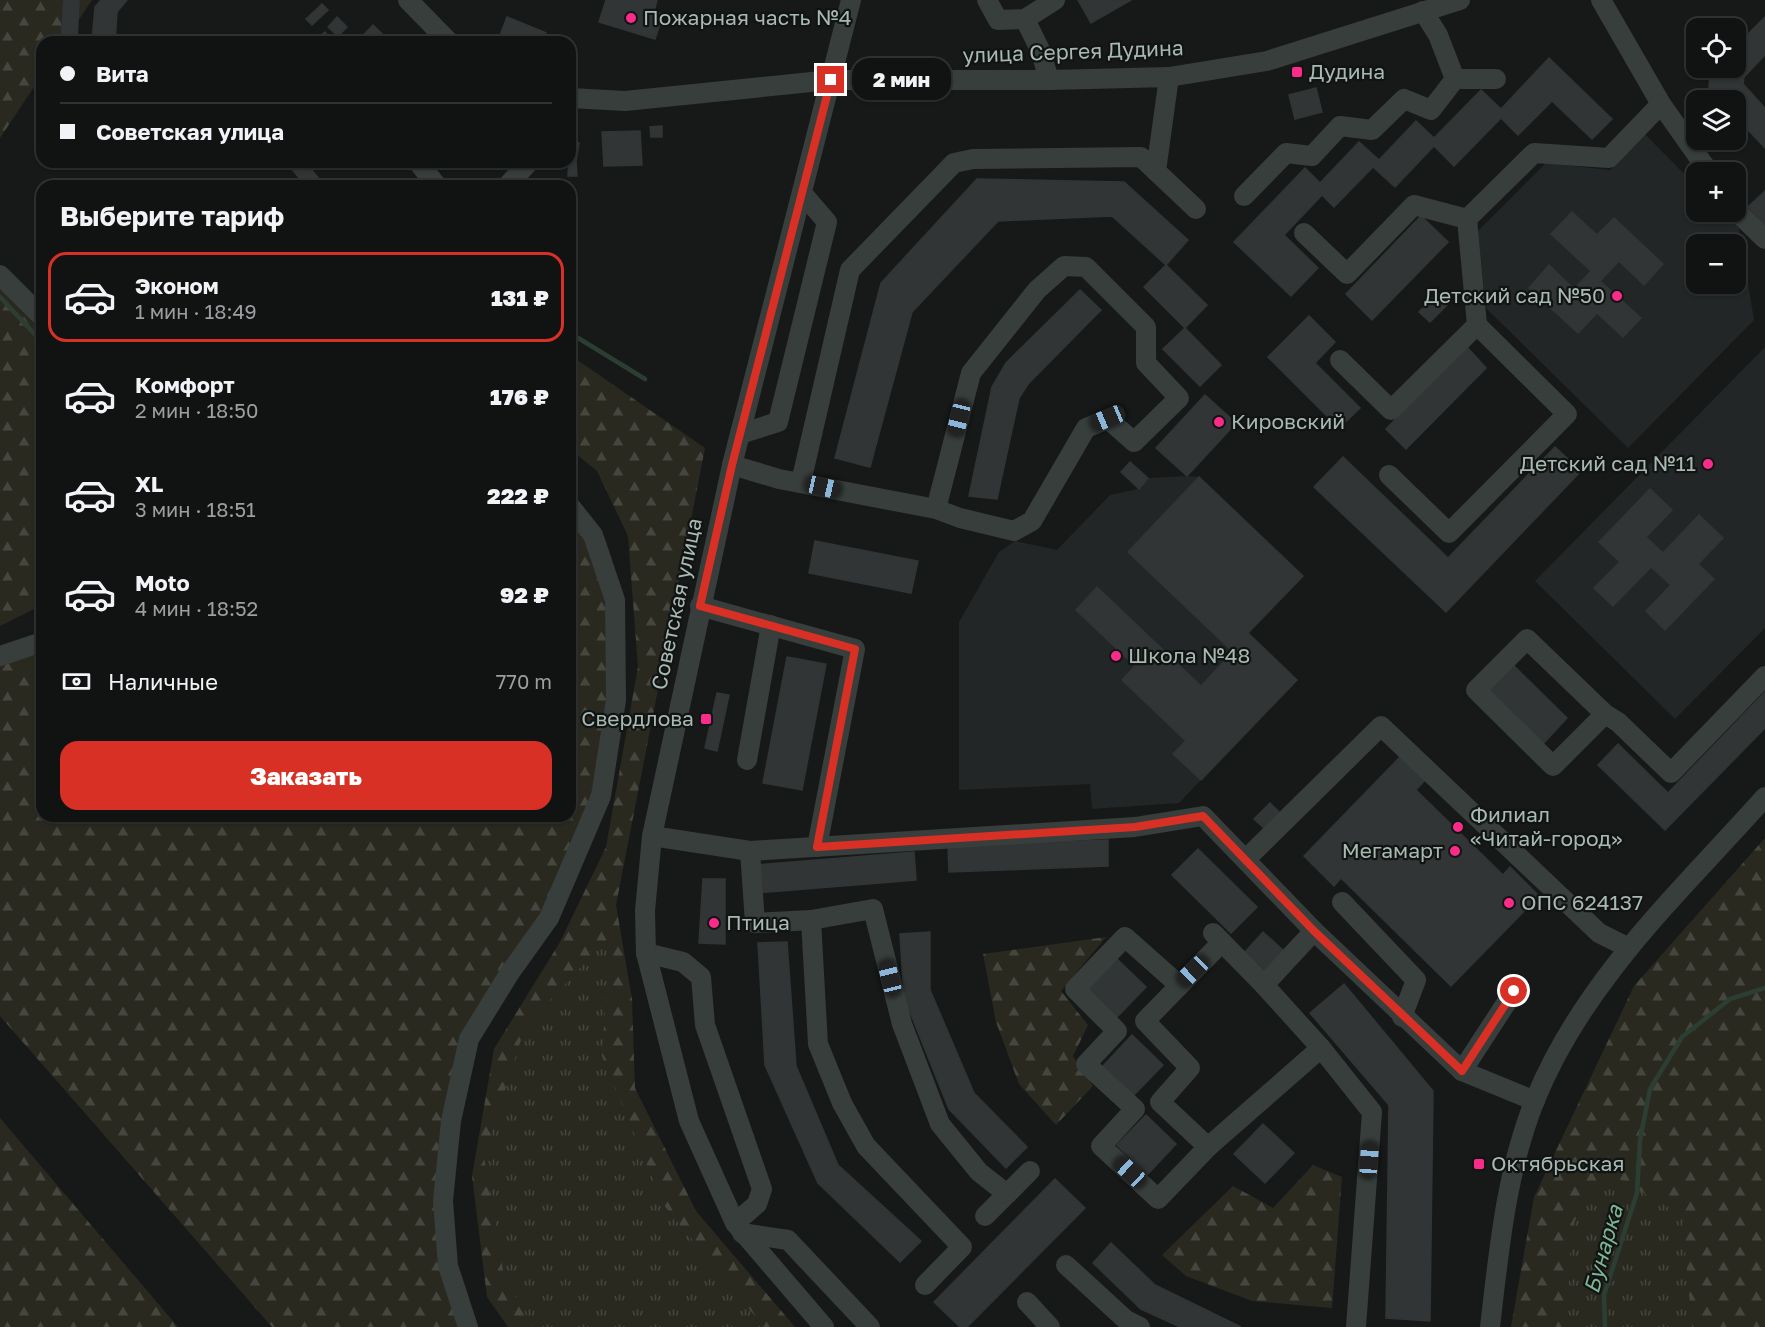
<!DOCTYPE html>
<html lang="ru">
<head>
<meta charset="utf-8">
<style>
  body { margin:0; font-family:"Golos Text",sans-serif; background:#1a1c1c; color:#f1f3f6; height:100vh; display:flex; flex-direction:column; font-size:22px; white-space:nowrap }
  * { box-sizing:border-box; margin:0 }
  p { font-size:20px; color:#9c9ea0 }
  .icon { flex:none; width:33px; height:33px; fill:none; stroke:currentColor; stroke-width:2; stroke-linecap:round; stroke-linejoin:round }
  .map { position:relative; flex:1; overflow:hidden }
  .sheet { position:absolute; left:36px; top:180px; width:540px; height:642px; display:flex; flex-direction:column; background:#111313; border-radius:18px; box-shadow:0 2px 4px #0004,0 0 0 2px #303233 }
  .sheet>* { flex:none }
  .guide { position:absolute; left:36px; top:36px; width:540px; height:132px; border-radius:18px; box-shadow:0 2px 4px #0004,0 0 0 2px #303233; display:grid; align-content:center; height:132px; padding:0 24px; background:#111313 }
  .tools { position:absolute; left:1686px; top:18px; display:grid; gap:12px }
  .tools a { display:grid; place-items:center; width:60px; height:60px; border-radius:12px; background:#111313; box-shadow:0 2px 4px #0004,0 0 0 2px #303233; font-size:30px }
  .end { position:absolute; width:27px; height:27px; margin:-14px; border:8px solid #d93025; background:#fff; box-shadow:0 0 0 3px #fff }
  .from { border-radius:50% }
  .bubble { position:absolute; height:42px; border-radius:18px; background:#111313; box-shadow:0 2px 4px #0004,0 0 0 2px #303233; font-size:20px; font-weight:800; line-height:42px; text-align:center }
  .car { position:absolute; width:18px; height:36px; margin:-18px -9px; border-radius:8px; box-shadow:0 0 4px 2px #0007; background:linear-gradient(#222 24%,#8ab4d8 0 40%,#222 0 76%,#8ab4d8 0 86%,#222 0) }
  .guide b { display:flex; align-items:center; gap:21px; height:57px; font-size:22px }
  .guide b+b { border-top:2px solid #303233 }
  .guide i { width:15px; height:15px; background:#f1f3f6 }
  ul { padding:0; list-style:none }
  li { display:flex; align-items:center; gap:18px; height:90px; margin:0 12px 9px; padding:0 12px; border:3px solid transparent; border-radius:18px }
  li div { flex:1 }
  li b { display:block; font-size:22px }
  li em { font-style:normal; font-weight:800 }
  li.active { border-color:#d93025 }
  li>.icon { width:54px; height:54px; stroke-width:1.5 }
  h2 { padding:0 24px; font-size:27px; line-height:72px }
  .pay { display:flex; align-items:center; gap:15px; height:66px; padding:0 24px; font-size:22px }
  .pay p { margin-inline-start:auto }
  .action { display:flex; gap:12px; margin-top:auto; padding:12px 24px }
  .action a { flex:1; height:69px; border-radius:18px; background:#d93025; color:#fff; font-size:24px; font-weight:800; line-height:69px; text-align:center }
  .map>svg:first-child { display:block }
  .built { fill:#232626; fill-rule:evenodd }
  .forest { fill:url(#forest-firs) }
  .park { fill:url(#park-tufts) }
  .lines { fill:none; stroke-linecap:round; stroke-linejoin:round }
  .stream { stroke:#2c3e32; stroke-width:4.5 }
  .building { fill:#323535; stroke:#313535; stroke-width:1.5 }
  .minor { stroke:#373e3c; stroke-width:20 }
  .route { stroke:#d93025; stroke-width:8 }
  .poi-dot { fill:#fb2c89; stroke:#121414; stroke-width:2 }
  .labels { text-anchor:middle; stroke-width:4.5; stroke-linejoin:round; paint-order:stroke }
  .poi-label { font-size:21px; fill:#a8b9b2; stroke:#121414; text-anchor:start }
  .street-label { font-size:21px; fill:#a8b9b2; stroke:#121414 }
  .water-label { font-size:22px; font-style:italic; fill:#7db692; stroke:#121414 }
</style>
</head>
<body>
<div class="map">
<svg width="1765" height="1327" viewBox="0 0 1765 1327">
  <defs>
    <pattern id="forest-firs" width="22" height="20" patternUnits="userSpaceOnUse" patternTransform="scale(1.5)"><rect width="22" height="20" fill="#292920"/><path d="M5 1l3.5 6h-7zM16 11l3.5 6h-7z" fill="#45463e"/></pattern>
    <pattern id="park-tufts" width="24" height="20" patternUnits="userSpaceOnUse" patternTransform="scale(1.5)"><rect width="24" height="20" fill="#292920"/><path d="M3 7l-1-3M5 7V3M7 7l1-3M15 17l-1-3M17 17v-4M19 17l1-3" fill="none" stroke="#45463e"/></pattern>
  </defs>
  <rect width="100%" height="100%" fill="#171919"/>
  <g class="built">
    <path d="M1644,133l52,53v26h26l17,16 15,92 -126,128 -142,-140 -8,-77 68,-68 64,7zM1696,244h40v40h-40z"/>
    <polygon points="1765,347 1765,628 1675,719 1535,581"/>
    <polygon points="1187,476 1199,477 1303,576 1248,633 1297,680 1179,803 1092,809 1090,784 959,790 959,622 999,552 1015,541 1057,550 1110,495 1138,489 1148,478"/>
  </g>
  <g class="forest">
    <polygon points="0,0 92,0 64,42 42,42 42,75 0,138"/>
    <polygon points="0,289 42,332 42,605 0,626"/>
    <polygon points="570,355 705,448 616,905 632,999 635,1088 696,1211 795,1327 508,1327 487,1297 472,1176 494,1049 560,942 606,847 638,667 628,536 597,471 570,449"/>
    <polygon points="570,514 585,533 611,601 610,697 598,788 546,912 464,1038 440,1199 465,1327 272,1327 0,1016 0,662 42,648 42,816 570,816"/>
    <polygon points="1765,838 1765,1327 1511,1327 1534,1197 1634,986"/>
    <polygon points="1106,937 1061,991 1088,1025 1073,1056 1093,1086 1056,1125 1019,1084 996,1022 983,954"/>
    <polygon points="0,1118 178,1327 0,1327"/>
    <polygon points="1313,1165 1342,1177 1332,1308 1252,1301 1186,1276 1162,1255 1233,1186 1273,1208"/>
  </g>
  <g class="park">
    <polygon points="610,936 602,1056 663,1204 764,1327 533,1327 504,1276 484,1157 525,1027"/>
    <polygon points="1602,1169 1682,1215 1692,1327 1567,1327 1571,1228"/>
  </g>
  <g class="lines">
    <g class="stream">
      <polyline points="0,297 42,342"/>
      <polyline points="570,333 645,379"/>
      <polyline points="1605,1327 1604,1295 1637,1193 1640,1140 1650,1089 1682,1037 1730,999 1765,988"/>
    </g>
  </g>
  <g class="building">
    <polygon points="64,0 79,0 77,42 61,42"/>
    <polygon points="101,0 127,0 117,12 115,42 92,42 95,7"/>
    <polygon points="606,0 657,0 654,12 663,14 655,39 599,22"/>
    <polygon points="1078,0 1131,0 1091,23"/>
    <polygon points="322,4 328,10 312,25 306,19"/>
    <polygon points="337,17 347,27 338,36 328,27"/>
    <polygon points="507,17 546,33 542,42 498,41"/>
    <polygon points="1765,17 1765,55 1744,77 1743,84 1765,108 1765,148 1736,117 1736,100 1720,100 1709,89 1710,73 1715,68 1736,68 1736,46"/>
    <polygon points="373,25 390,42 357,42"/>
    <polygon points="325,32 333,42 313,42"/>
    <polygon points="1549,58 1612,119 1592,139 1552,101 1518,135 1501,118 1454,166 1434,146 1395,187 1373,167 1334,207 1322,195 1284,235 1318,268 1291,296 1234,242 1305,168 1320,183 1359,142 1379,160 1416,121 1434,138 1481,90 1501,109"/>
    <polygon points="1316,88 1322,112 1295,119 1289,95"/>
    <polygon points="662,126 662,137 651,137 650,127"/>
    <polygon points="640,131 642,165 604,166 602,132"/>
    <polygon points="570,141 579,143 576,162 577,176 568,176"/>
    <polygon points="286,162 305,162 325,186 306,186"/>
    <polygon points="977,179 1124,182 1188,240 1166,265 1112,216 998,221 912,312 870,467 835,458 881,283"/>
    <polygon points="1765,191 1765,225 1748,207"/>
    <polygon points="1572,212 1597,235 1614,218 1663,264 1644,285 1619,261 1600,281 1641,318 1623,337 1597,313 1578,333 1529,288 1549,265 1574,289 1591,271 1551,234"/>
    <polygon points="1421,216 1448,242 1372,320 1346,294"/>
    <polygon points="1166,265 1207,305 1185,328 1144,287"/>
    <polygon points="1080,290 1101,310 1028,384 1019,398 997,499 969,496 992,387 1006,363"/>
    <polygon points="1436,295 1447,305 1430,322 1419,312"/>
    <polygon points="1309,316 1335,342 1315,363 1360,408 1339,428 1268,357"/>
    <polygon points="1185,328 1221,365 1200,386 1163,349"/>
    <polygon points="1467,347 1486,368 1406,449 1386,429"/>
    <polygon points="1205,395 1236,423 1187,476 1156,448"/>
    <polygon points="1555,447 1581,471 1446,612 1314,487 1343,457 1448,558"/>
    <polygon points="1130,462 1148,478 1139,489 1121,472"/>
    <polygon points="1199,477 1303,576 1248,633 1297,680 1201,780 1173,754 1186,741 1122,680 1135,666 1076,610 1097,587 1201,686 1233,652 1128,552"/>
    <polygon points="1650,489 1672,510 1646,537 1663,553 1699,515 1723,538 1698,564 1714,579 1665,630 1646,611 1671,585 1651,567 1613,606 1594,588 1620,562 1599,542"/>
    <polygon points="815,541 918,561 911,593 809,573"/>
    <polygon points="787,657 826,664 802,790 763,783"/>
    <polygon points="1508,660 1567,718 1542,745 1482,687"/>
    <polygon points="1765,692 1765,728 1665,830 1598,765 1618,744 1668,793"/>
    <polygon points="717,693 729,695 717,751 705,748"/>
    <polygon points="1400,757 1424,781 1416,790 1503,875 1510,867 1539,896 1451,986 1341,878 1334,886 1304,856"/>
    <polygon points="1270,803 1281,814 1266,830 1254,819"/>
    <polygon points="1108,840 1108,866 949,872 948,846"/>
    <polygon points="1198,849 1257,907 1231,933 1172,875"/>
    <polygon points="914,852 916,880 757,893 755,865"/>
    <polygon points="703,879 725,879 725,944 699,943"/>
    <polygon points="930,932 930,990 974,1093 1027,1147 1006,1168 949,1109 904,997 900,934"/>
    <polygon points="1263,932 1284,951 1265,971 1245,952"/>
    <polygon points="787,942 796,1066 838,1165 921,1241 900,1262 818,1183 765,1065 758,943"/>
    <polygon points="1116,958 1146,987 1117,1017 1086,988"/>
    <polygon points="1344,984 1433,1091 1430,1321 1386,1318 1389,1105 1310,1013"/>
    <polygon points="1132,1035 1163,1065 1134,1095 1103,1066"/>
    <polygon points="1146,1115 1176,1144 1147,1175 1117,1145"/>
    <polygon points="1263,1124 1294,1153 1265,1183 1234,1154"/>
    <polygon points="1055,1179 1085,1208 967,1327 960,1327 934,1302"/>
    <polygon points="1111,1243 1155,1285 1241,1327 1180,1327 1141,1309 1093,1263"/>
  </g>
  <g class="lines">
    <g class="minor">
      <polyline points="408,0 449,42"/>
      <polyline points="987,0 998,20 1025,19 1055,0"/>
      <polyline points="1601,0 1661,104 1709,172"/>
      <polyline points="1025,19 1041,52 1049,80"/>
      <polyline points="1455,79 1496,79"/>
      <polyline points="570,98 625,101 831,80 1049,80 1169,77 1267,61 1460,0"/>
      <polyline points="418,162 437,186"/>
      <polyline points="1156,171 1169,77"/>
      <polyline points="507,186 529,162"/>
      <polyline points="1244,196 1286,153 1312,156 1340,126 1372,130 1404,99 1431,110 1455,79 1438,35 1423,11"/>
      <polyline points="1736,211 1765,239"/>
      <polyline points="1304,233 1347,274 1414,205 1467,219 1534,153 1609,158 1661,104"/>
      <polyline points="0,275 42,317"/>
      <polyline points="1340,360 1391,410 1477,325 1467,219"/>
      <polyline points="740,434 778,422 827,222 802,193"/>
      <polyline points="732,465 779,479 936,509 960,518 1014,531 1032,521 1086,428 1108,419 1134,442 1179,398 1146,363 1146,327 1086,267 1064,266 1037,290 971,373 936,509"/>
      <polyline points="1389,475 1449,533 1567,414 1477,325"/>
      <polyline points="801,482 850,270 954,163 973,159 1141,157 1196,209"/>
      <polyline points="700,606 855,649 817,847"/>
      <polyline points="0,656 42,642"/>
      <polyline points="1605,714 1553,766 1476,690 1527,639 1605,714 1618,722 1671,773 1765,676"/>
      <polyline points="747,760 771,625"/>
      <polyline points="652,836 750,851 1135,827 1203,816 1314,931 1462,1071 1535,1101"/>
      <polyline points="750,851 755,923 811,920 873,909 902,1024 940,1124 979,1172 1007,1194 985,1216"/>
      <polyline points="1247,858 1381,726 1599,933 1629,948"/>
      <polyline points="1342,902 1416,980 1402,1017"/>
      <polyline points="811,920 818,1044 842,1103 866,1146 962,1247 925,1285"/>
      <polyline points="1213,933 1264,985 1314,931"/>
      <polyline points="646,953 683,962 701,977 705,1025 762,1189 757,1204 735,1223"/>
      <polyline points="1179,985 1125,937 1075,989 1117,1031 1086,1064 1135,1109 1101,1146 1158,1199 1208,1147 1160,1102 1190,1068 1145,1021 1222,942"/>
      <polyline points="1264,985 1321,1048 1372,1112 1356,1327"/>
      <polyline points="1462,1071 1514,991"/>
      <polyline points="1208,1147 1321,1048"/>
      <polyline points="1007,1194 1030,1171"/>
      <polyline points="742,1233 788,1240 870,1327"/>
      <polyline points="1066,1265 1126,1320 1140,1327"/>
      <polyline points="1027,1302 1050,1327"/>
      <polyline points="468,1327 448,1266 443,1201 451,1121 469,1039 509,974 549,918 601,796 616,700 615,600 593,535 570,506"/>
      <polyline points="824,1327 735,1223 689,1121 646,953 645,911 652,836 732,465 851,0"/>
      <path d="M1490,1327c9,-77 16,-155 45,-227 48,-119 146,-209 230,-303"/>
    </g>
  </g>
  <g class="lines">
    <polyline class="route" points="831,80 732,465 700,606 855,649 817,847 1135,827 1203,816 1314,931 1462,1071 1514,991"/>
  </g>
  <g class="poi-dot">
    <circle cx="631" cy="18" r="6"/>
    <rect x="1291" y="66" width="12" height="12" rx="3"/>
    <circle cx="1617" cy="296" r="6"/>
    <circle cx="1219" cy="422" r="6"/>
    <circle cx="1708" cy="464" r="6"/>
    <circle cx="1116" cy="656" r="6"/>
    <rect x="700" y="713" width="12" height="12" rx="3"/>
    <circle cx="1458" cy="827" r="6"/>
    <circle cx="1455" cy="851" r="6"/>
    <circle cx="1509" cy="903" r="6"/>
    <circle cx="714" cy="923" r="6"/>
    <rect x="1473" y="1158" width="12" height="12" rx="3"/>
  </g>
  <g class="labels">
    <g class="poi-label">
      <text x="643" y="25">Пожарная часть №4</text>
      <text x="1309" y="79">Дудина</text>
      <text x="1605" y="303" text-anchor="end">Детский сад №50</text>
      <text x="1231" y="429">Кировский</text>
      <text x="1696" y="471" text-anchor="end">Детский сад №11</text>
      <text x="1128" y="663">Школа №48</text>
      <text x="694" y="726" text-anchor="end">Свердлова</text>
      <text x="1470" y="822">Филиал<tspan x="1470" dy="24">«Читай-город»</tspan></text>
      <text x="1443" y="858" text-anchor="end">Мегамарт</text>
      <text x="1521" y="910">ОПС 624137</text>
      <text x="726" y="930">Птица</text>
      <text x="1491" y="1171">Октябрьская</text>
    </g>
    <g class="street-label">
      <text transform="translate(1073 52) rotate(-2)" y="7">улица Сергея Дудина</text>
      <text transform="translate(677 604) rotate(-78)" y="7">Советская улица</text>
    </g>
    <g class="water-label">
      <text transform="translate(1603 1249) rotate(-74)" y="8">Бунарка</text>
    </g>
  </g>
</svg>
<div class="tools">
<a><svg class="icon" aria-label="locate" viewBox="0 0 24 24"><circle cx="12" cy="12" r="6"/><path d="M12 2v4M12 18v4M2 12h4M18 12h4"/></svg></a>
<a><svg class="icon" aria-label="layers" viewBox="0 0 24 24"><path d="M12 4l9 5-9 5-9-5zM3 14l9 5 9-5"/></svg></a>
<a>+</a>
<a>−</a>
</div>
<i class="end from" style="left:1514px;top:991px"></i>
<i class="end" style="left:831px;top:80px"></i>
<div class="bubble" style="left:852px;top:58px;width:99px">2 мин</div>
<i class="car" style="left:959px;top:418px;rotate:194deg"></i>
<i class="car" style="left:1108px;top:418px;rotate:247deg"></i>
<i class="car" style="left:823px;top:487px;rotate:103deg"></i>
<i class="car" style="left:1193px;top:971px;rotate:226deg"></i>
<i class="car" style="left:890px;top:978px;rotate:346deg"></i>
<i class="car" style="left:1369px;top:1160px;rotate:4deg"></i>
<i class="car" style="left:1130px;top:1172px;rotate:313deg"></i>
<div class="guide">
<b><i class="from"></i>Вита</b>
<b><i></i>Советская улица</b>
</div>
<section class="sheet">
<h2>Выберите тариф</h2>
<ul>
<li class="active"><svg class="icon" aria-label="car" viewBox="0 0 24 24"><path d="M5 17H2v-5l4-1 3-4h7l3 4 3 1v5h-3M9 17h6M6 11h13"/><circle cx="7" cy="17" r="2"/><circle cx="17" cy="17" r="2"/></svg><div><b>Эконом</b><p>1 мин · 18:49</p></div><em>131 ₽</em></li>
<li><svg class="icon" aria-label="car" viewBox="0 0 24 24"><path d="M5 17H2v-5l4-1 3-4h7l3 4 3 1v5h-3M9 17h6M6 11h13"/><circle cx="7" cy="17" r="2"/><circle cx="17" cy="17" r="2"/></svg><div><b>Комфорт</b><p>2 мин · 18:50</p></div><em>176 ₽</em></li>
<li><svg class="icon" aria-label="car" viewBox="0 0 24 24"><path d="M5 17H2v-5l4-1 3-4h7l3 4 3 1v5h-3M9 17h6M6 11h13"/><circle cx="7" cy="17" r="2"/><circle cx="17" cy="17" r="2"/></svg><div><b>XL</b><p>3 мин · 18:51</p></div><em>222 ₽</em></li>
<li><svg class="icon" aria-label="car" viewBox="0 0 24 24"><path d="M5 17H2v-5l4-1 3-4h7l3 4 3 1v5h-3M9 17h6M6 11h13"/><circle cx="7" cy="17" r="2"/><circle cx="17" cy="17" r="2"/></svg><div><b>Moto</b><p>4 мин · 18:52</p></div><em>92 ₽</em></li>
</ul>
<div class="pay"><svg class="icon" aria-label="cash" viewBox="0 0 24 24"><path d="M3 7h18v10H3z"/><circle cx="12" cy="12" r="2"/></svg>Наличные<p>770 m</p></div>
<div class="action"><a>Заказать</a></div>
</section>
</div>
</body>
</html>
